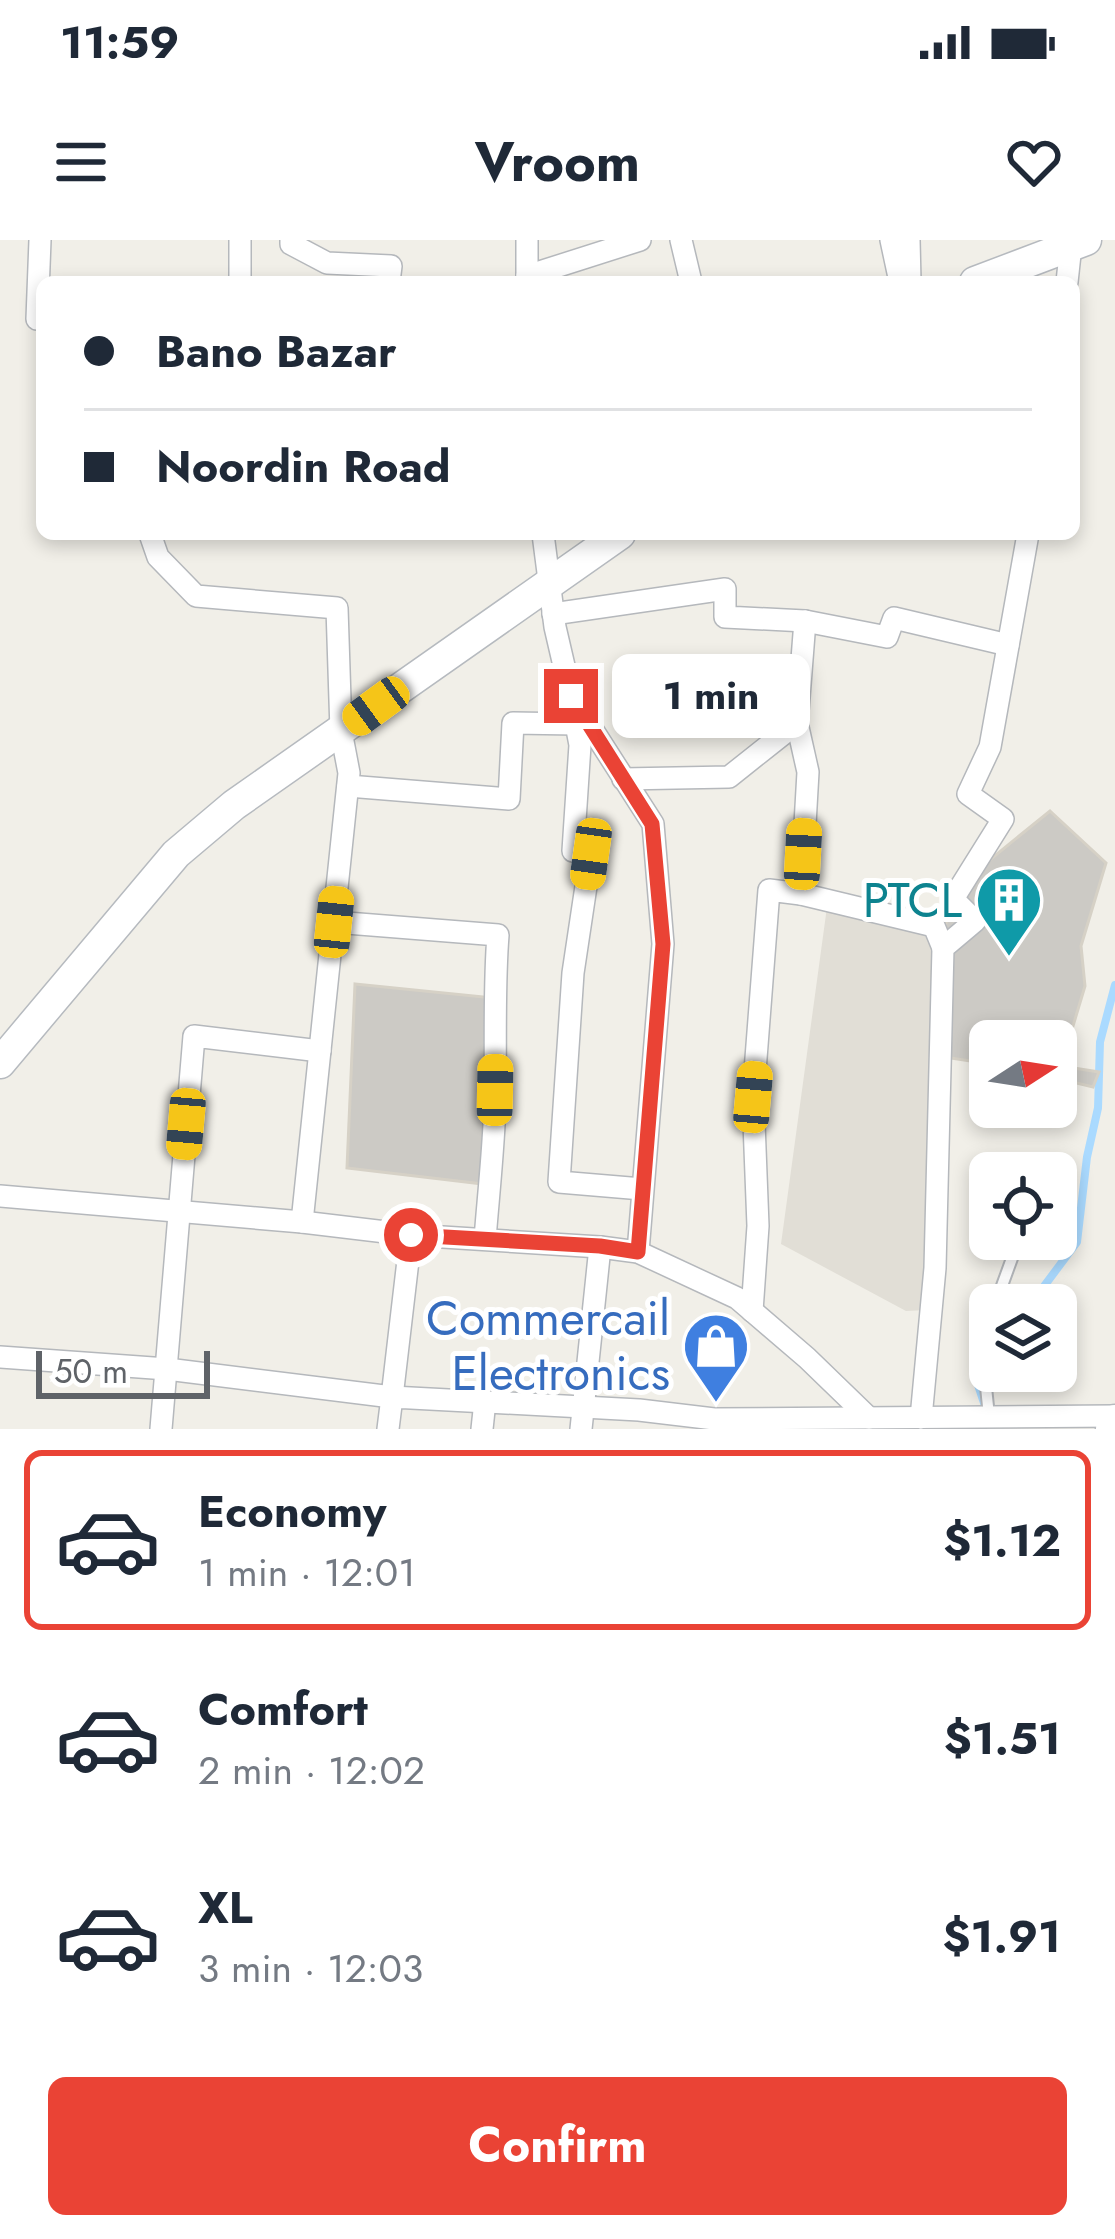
<!DOCTYPE html>
<html lang="en">
<head>
<meta charset="utf-8">
<style>
  body { margin:0; font-family:Jost,sans-serif; background:#f6f6f7; color:#1f2937; height:100vh; display:flex; flex-direction:column; font-size:45px; white-space:nowrap }
  * { box-sizing:border-box; margin:0 }
  p { font-size:39px; color:#747a83 }
  .icon { flex:none; width:66px; height:66px; fill:none; stroke:currentColor; stroke-width:2; stroke-linecap:round; stroke-linejoin:round }
  .map { position:relative; height:1189px; overflow:hidden }
  .drawer { display:flex; flex-direction:column; background:#fff; flex:1 }
  .drawer>* { flex:none }
  .top-card { position:absolute; left:36px; top:36px; width:1044px; height:264px; border-radius:18px; box-shadow:0 6px 18px #0003; display:grid; align-content:center; height:264px; padding:0 48px; background:#fff }
  .needle { width:78px; rotate:78deg }
  .fabs { position:absolute; left:969px; top:780px; display:grid; gap:24px }
  .fabs a { display:grid; place-items:center; width:108px; height:108px; border-radius:18px; background:#fff; box-shadow:0 6px 18px #0003; font-size:60px }
  .scale { position:absolute; left:36px; bottom:30px; width:174px; box-sizing:border-box; padding-left:12px; border:6px solid #5f6368; border-top:0; font-size:33px; line-height:42px; white-space:nowrap; color:#5f6368; -webkit-text-stroke:9px #fff; paint-order:stroke }
  .end { position:absolute; width:54px; height:54px; margin:-27px; border:15px solid #ea4335; background:#fff; box-shadow:0 0 0 6px #fff }
  .from { border-radius:50% }
  .bubble { position:absolute; height:84px; border-radius:18px; background:#fff; box-shadow:0 6px 18px #0003; font-size:39px; font-weight:700; line-height:84px; text-align:center }
  .car { position:absolute; width:36px; height:72px; margin:-36px -18px; border-radius:15px; box-shadow:0 0 9px 3px #0007; background:linear-gradient(#f5c518 24%,#345 0 40%,#f5c518 0 76%,#345 0 86%,#f5c518 0) }
  .top-card b { display:flex; align-items:center; gap:42px; height:114px; font-size:45px }
  .top-card b+b { border-top:3px solid #e0e1e3 }
  .top-card i { width:30px; height:30px; background:#1f2937 }
  ul { padding:21px 0 0; list-style:none }
  li { display:flex; align-items:center; gap:36px; height:180px; margin:0 24px 18px; padding:0 24px; border:6px solid transparent; border-radius:18px }
  li div { flex:1 }
  li b { display:block; font-size:45px }
  li em { font-style:normal; font-weight:700 }
  li.current { border-color:#ea4335 }
  li>.icon { width:108px; height:108px; stroke-width:1.5 }
  .action { display:flex; gap:24px; margin-top:auto; padding:24px 48px }
  .action a { flex:1; height:138px; border-radius:18px; background:#ea4335; color:#fff; font-size:48px; font-weight:700; line-height:138px; text-align:center }
  .status { display:flex; justify-content:space-between; align-items:center; height:84px; padding:0 60px; background:#fff; direction:ltr }
  .status svg { height:33px; fill:currentColor }
  header { display:flex; justify-content:space-between; align-items:center; height:156px; padding:0 48px; background:#fff; font-size:54px; font-weight:700 }
  .map>svg:first-child { display:block }
  .education { fill:#e1ded6 }
  .lines { fill:none; stroke-linecap:round; stroke-linejoin:round }
  .stream { stroke:#aadaff; stroke-width:8 }
  .building { fill:#cccac5; stroke:#d6d1c6; stroke-width:3 }
  .lane-casing { stroke:#b5b8bc; stroke-width:14 }
  .street-casing { stroke:#b5b8bc; stroke-width:24 }
  .secondary-casing { stroke:#b6babf; stroke-width:33 }
  .lane { stroke:#fff; stroke-width:10 }
  .street { stroke:#fff; stroke-width:21 }
  .secondary { stroke:#fff; stroke-width:30 }
  .route { stroke:#ea4335; stroke-width:15 }
  .labels { text-anchor:middle; stroke-width:10; stroke-linejoin:round; paint-order:stroke }
  .culture-label { font-size:48px; fill:#0d838f; stroke:#fff; text-anchor:end }
  .shop-label { font-size:48px; fill:#366cbe; stroke:#fff; text-anchor:end }
</style>
</head>
<body>
<div class="status"><b>11:59</b><svg viewBox="0 0 49 12"><path d="M0 12V9h3v3zM5 12V6h3v6zM10 12V3h3v9zM15 12V0h3v12zM26 1h20v11H26zM47 4h2v5h-2z"/></svg></div>
<header><svg class="icon" aria-label="menu" viewBox="0 0 24 24"><path d="M4 6h16M4 12h16M4 18h16"/></svg>Vroom<svg class="icon" aria-label="heart" viewBox="0 0 24 24"><path d="M12 20l-8-8c-3-5 5-10 8-4 3-6 11-1 8 4z"/></svg></header>
<div class="map">
<svg width="1115" height="1189" viewBox="0 0 1115 1189">
  <rect width="100%" height="100%" fill="#f1efe8"/>
  <polygon class="education" points="827,667 934,691 930,797 937,923 927,1070 906,1071 781,1004"/>
  <g class="lines">
    <g class="stream">
      <polyline points="1030,1065 1077,1002 1087,917 1098,868 1100,802 1115,745"/>
      <polyline points="985,1166 976,1139 986,1126"/>
    </g>
  </g>
  <g class="building">
    <polygon points="1050,571 1106,623 1081,706 1085,746 1061,826 1099,832 1093,847 1056,838 1056,801 990,801 990,824 931,815 932,731 954,656 992,618"/>
    <polygon points="355,744 494,758 483,944 347,928"/>
  </g>
  <g class="lines">
    <g class="lane-casing">
      <g id="lane">
        <polyline points="995,1065 1019,999"/>
        <polyline points="989,1176 984,1128 990,1084"/>
      </g>
    </g>
    <g class="street-casing">
      <g id="street">
        <polyline points="40,0 37,79 42,79"/>
        <polyline points="291,0 291,4 327,23 391,26 389,42"/>
        <polyline points="527,0 527,42"/>
        <polyline points="681,0 691,42"/>
        <polyline points="891,0 900,42"/>
        <polyline points="909,0 910,41"/>
        <polyline points="527,36 640,0"/>
        <polyline points="240,42 240,0"/>
        <polyline points="1067,42 1071,5"/>
        <polyline points="150,294 158,317 196,356 337,368 341,491 349,533 302,982"/>
        <polyline points="543,294 555,387 571,456 653,584 663,704 638,1012"/>
        <polyline points="553,374 725,349 725,377 805,381 887,397 894,378 1008,405"/>
        <polyline points="573,468 580,505 573,611 591,613 573,733 559,942 642,949"/>
        <polyline points="797,483 808,532 801,654 934,686 943,708"/>
        <polyline points="623,539 729,537 797,483 805,381"/>
        <polyline points="348,546 509,559 513,483 576,484"/>
        <path d="M334,682l164,13c-5,63 -1,127 -4,190 -2,38 -6,76 -9,114"/>
        <polyline points="0,956 302,982 411,995 600,1007 638,1012 737,1058 807,1118 869,1178"/>
        <polyline points="752,1071 758,986 753,857 769,650 801,654"/>
        <polyline points="0,1117 167,1129 392,1157 411,995"/>
        <polyline points="921,1178 935,1028 943,708 975,681 953,659 1003,579 968,554 990,507 1028,294"/>
        <polyline points="161,1189 194,796 320,811"/>
        <polyline points="388,1189 392,1157 639,1170 714,1179 1115,1176"/>
        <polyline points="482,1189 485,1161"/>
        <polyline points="581,1189 600,1007"/>
      </g>
    </g>
    <g class="secondary-casing">
      <g id="secondary">
        <polyline points="975,42 1086,0"/>
        <polyline points="0,823 176,614 234,565 620,294"/>
        <polyline points="1111,1189 1115,1180"/>
      </g>
    </g>
    <use href="#lane" class="lane"/>
    <use href="#street" class="street"/>
    <use href="#secondary" class="secondary"/>
  </g>
  <g class="lines">
    <polyline class="route" points="411,995 600,1006 638,1012 663,704 652,584 571,456"/>
  </g>
  <defs>
    <g id="building-pin" transform="scale(3.45)"><path d="M0 17L-7.5 6A9.5 9.5 0 1 1 7.5 6Z" fill="#0f9aa8" stroke="#fff"/><path d="M-4-6H4V6H1V3H-1V6H-4ZM-2.5-4.3h1.7v1.8h-1.7ZM.8-4.3h1.7v1.8H.8ZM-2.5-1h1.7V.8h-1.7ZM.8-1h1.7V.8H.8Z" fill="#fff"/></g>
    <g id="shop-pin" transform="scale(3.45)"><path d="M0 17L-7.5 6A9.5 9.5 0 1 1 7.5 6Z" fill="#3f7fe0" stroke="#fff"/><path d="M-5-2.5h2.3a2.7 3.5 0 0 1 5.4 0H5L5.5 6h-11ZM-1.5-2.5h3a1.5 2.3 0 0 0-3 0Z" fill="#fff"/></g>
  </defs>
  <g fill-rule="evenodd">
    <use href="#building-pin" x="1009" y="660"/>
    <use href="#shop-pin" x="716" y="1106"/>
  </g>
  <g class="labels">
    <g class="culture-label">
      <text x="962" y="677">PTCL</text>
    </g>
    <g class="shop-label">
      <text x="670" y="1095">Commercail<tspan x="670" dy="55">Electronics</tspan></text>
    </g>
  </g>
</svg>
<div class="fabs">
<a><svg class="needle" viewBox="-14 -14 28 28"><path d="M0-13l5 13h-10z" fill="#e53935"/><path d="M0 13l5-13h-10z" fill="#747a83"/></svg></a>
<a><svg class="icon" aria-label="locate" viewBox="0 0 24 24"><circle cx="12" cy="12" r="6"/><path d="M12 2v4M12 18v4M2 12h4M18 12h4"/></svg></a>
<a><svg class="icon" aria-label="layers" viewBox="0 0 24 24"><path d="M12 4l9 5-9 5-9-5zM3 14l9 5 9-5"/></svg></a>
</div>
<div class="scale">50 m</div>
<i class="end from" style="left:411px;top:995px"></i>
<i class="end" style="left:571px;top:456px"></i>
<div class="bubble" style="left:612px;top:414px;width:198px">1 min</div>
<i class="car" style="left:376px;top:466px;rotate:234deg"></i>
<i class="car" style="left:591px;top:614px;rotate:188deg"></i>
<i class="car" style="left:803px;top:614px;rotate:3deg"></i>
<i class="car" style="left:334px;top:682px;rotate:6deg"></i>
<i class="car" style="left:495px;top:850px;rotate:1deg"></i>
<i class="car" style="left:753px;top:857px;rotate:5deg"></i>
<i class="car" style="left:186px;top:884px;rotate:185deg"></i>
<div class="top-card">
<b><i class="from"></i>Bano Bazar</b>
<b><i></i>Noordin Road</b>
</div>
</div>
<section class="drawer">
<ul>
<li class="current"><svg class="icon" aria-label="car" viewBox="0 0 24 24"><path d="M5 17H2v-5l4-1 3-4h7l3 4 3 1v5h-3M9 17h6M6 11h13"/><circle cx="7" cy="17" r="2"/><circle cx="17" cy="17" r="2"/></svg><div><b>Economy</b><p>1 min · 12:01</p></div><em>$1.12</em></li>
<li><svg class="icon" aria-label="car" viewBox="0 0 24 24"><path d="M5 17H2v-5l4-1 3-4h7l3 4 3 1v5h-3M9 17h6M6 11h13"/><circle cx="7" cy="17" r="2"/><circle cx="17" cy="17" r="2"/></svg><div><b>Comfort</b><p>2 min · 12:02</p></div><em>$1.51</em></li>
<li><svg class="icon" aria-label="car" viewBox="0 0 24 24"><path d="M5 17H2v-5l4-1 3-4h7l3 4 3 1v5h-3M9 17h6M6 11h13"/><circle cx="7" cy="17" r="2"/><circle cx="17" cy="17" r="2"/></svg><div><b>XL</b><p>3 min · 12:03</p></div><em>$1.91</em></li>
</ul>
<div class="action"><a>Confirm</a></div>
</section>
</body>
</html>
